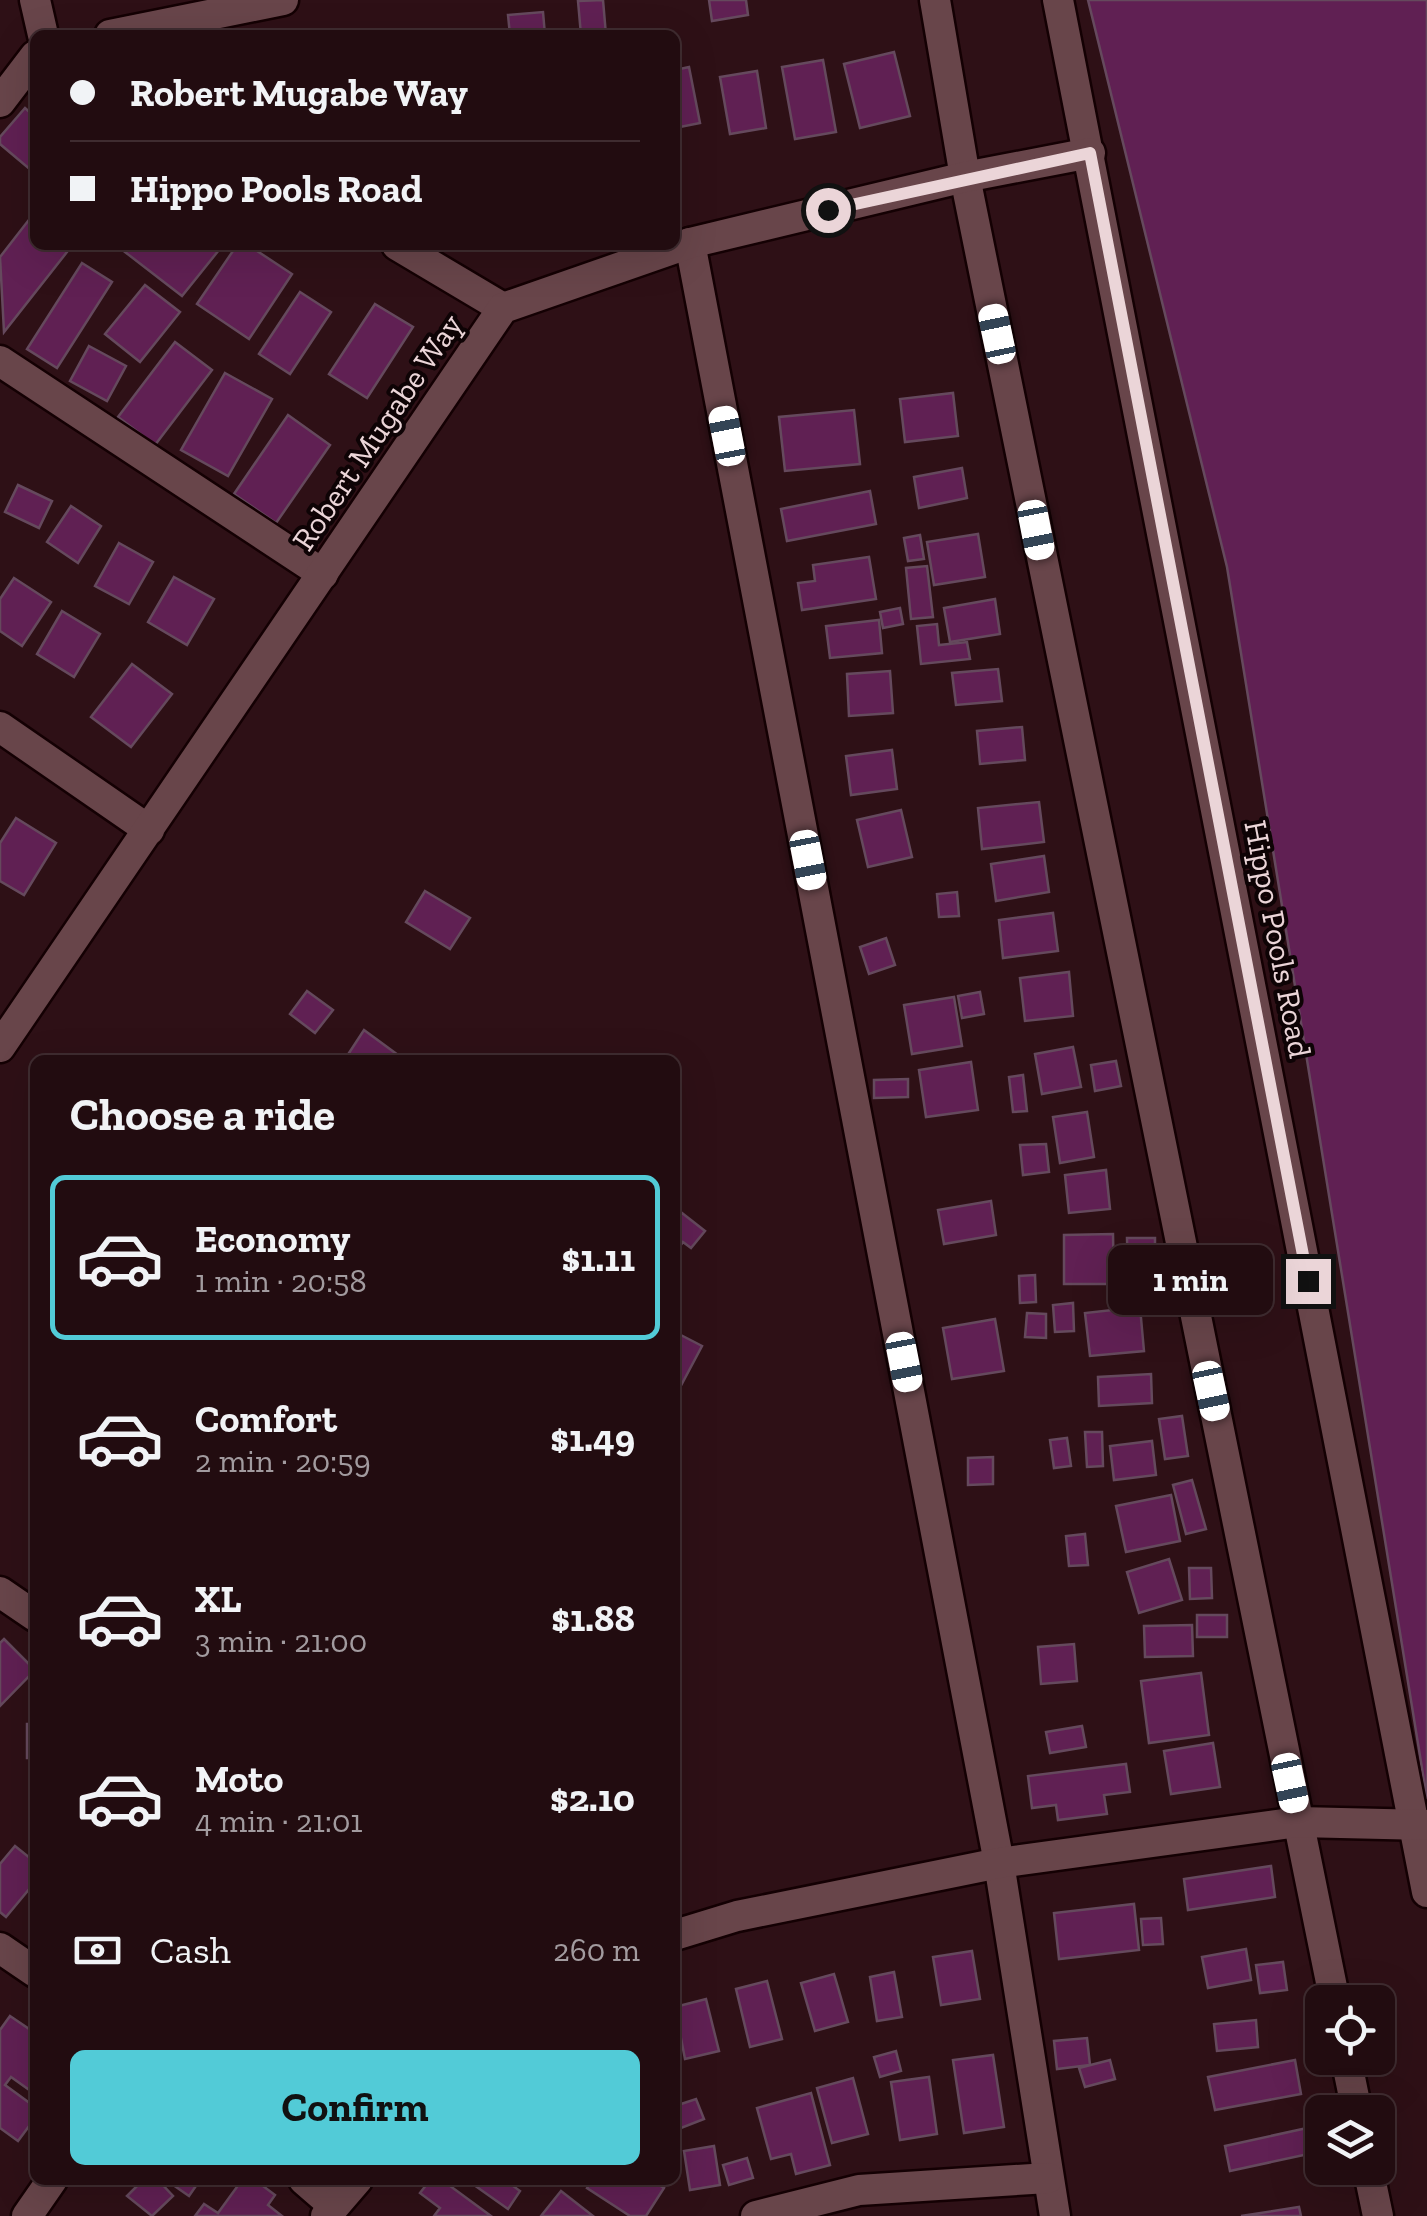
<!DOCTYPE html>
<html lang="en">
<head>
<meta charset="utf-8">
<style>
  body { margin:0; font-family:"Zilla Slab",serif; background:#2a1519; color:#f1f3f6; height:100vh; display:flex; flex-direction:column; font-size:38px; white-space:nowrap }
  * { box-sizing:border-box; margin:0 }
  p { font-size:32px; color:#a29b9f }
  .icon { flex:none; width:55px; height:55px; fill:none; stroke:currentColor; stroke-width:2; stroke-linecap:round; stroke-linejoin:round }
  .map { position:relative; flex:1; overflow:hidden }
  .sheet { position:absolute; left:30px; top:1055px; width:650px; height:1130px; display:flex; flex-direction:column; background:#220c10; border-radius:15px; box-shadow:0 10px 40px #0002,0 0 0 2px #3f2c30 }
  .sheet>* { flex:none }
  .hud { position:absolute; left:30px; top:30px; width:650px; height:220px; border-radius:15px; box-shadow:0 10px 40px #0002,0 0 0 2px #3f2c30; display:grid; align-content:center; height:220px; padding:0 40px; background:#220c10 }
  .tools { position:absolute; left:1305px; top:1985px; display:grid; gap:20px }
  .tools a { display:grid; place-items:center; width:90px; height:90px; border-radius:15px; background:#220c10; box-shadow:0 10px 40px #0002,0 0 0 2px #3f2c30; font-size:50px }
  .end { position:absolute; width:45px; height:45px; margin:-22px; border:12px solid #ebd5d8; background:#111; box-shadow:0 0 0 5px #111 }
  .from { border-radius:50% }
  .bubble { position:absolute; height:70px; border-radius:15px; background:#220c10; box-shadow:0 10px 40px #0002,0 0 0 2px #3f2c30; font-size:32px; font-weight:800; line-height:70px; text-align:center }
  .car { position:absolute; width:30px; height:60px; margin:-30px -15px; border-radius:12px; box-shadow:0 0 8px 2px #0007; background:linear-gradient(#fff 24%,#345 0 40%,#fff 0 76%,#345 0 86%,#fff 0) }
  .hud b { display:flex; align-items:center; gap:35px; height:95px; font-size:38px }
  .hud b+b { border-top:2px solid #3f2c30 }
  .hud i { width:25px; height:25px; background:#f1f3f6 }
  ul { padding:0; list-style:none }
  li { display:flex; align-items:center; gap:30px; height:165px; margin:0 20px 15px; padding:0 20px; border:5px solid transparent; border-radius:15px }
  li div { flex:1 }
  li b { display:block; font-size:38px }
  li em { font-style:normal; font-weight:800 }
  li.current { border-color:#52cbd7 }
  li>.icon { width:90px; height:90px; stroke-width:1.5 }
  h2 { padding:0 40px; font-size:45px; line-height:120px }
  .pay { display:flex; align-items:center; gap:25px; height:110px; padding:0 40px; font-size:38px }
  .pay p { margin-inline-start:auto }
  .cta { display:flex; gap:20px; margin-top:auto; padding:20px 40px }
  .cta a { flex:1; height:115px; border-radius:15px; background:#52cbd7; color:#111; font-size:40px; font-weight:800; line-height:115px; text-align:center }
  .map>svg:first-child { display:block }
  .building { fill:#602053; stroke:#65495d; stroke-width:2.5 }
  .lines { fill:none; stroke-linecap:round; stroke-linejoin:round }
  .minor-casing { stroke:#140003; stroke-width:35 }
  .minor { stroke:#68454a; stroke-width:30 }
  .route { stroke:#ebd5d8; stroke-width:12 }
  .labels { text-anchor:middle; stroke-width:8; stroke-linejoin:round; paint-order:stroke }
  .street-label { font-size:32px; fill:#ebd5d8; stroke:#0e0305 }
</style>
</head>
<body>
<div class="map">
<svg width="1427" height="2216" viewBox="0 0 1427 2216">
  <rect width="100%" height="100%" fill="#2e1016"/>
  <g class="building">
    <polygon points="603,0 606,35 581,35 578,1"/>
    <polygon points="709,0 746,0 748,15 712,21"/>
    <polygon points="1088,0 1427,0 1427,1799 1227,567"/>
    <polygon points="543,12 545,35 510,35 508,15"/>
    <polygon points="894,52 910,116 860,128 844,64"/>
    <polygon points="823,60 836,132 795,139 782,67"/>
    <polygon points="689,67 700,123 675,128 675,70"/>
    <polygon points="757,71 766,128 730,134 720,77"/>
    <polygon points="25,108 35,117 32,171 0,144 0,137"/>
    <polygon points="28,221 35,227 35,245 58,245 67,252 4,332 0,257"/>
    <polygon points="131,245 223,245 182,296 125,252"/>
    <polygon points="237,245 248,245 292,274 249,339 197,304"/>
    <polygon points="82,263 112,282 57,368 27,349"/>
    <polygon points="145,285 180,312 140,362 105,334"/>
    <polygon points="300,292 331,312 290,374 259,354"/>
    <polygon points="375,304 413,327 367,398 329,374"/>
    <polygon points="175,342 212,370 155,445 118,417"/>
    <polygon points="89,346 126,366 107,401 70,381"/>
    <polygon points="225,373 272,399 228,476 181,450"/>
    <polygon points="953,393 958,436 905,442 900,399"/>
    <polygon points="854,410 860,464 785,471 779,417"/>
    <polygon points="288,415 330,445 276,523 234,494"/>
    <polygon points="962,468 967,498 919,508 914,477"/>
    <polygon points="18,485 52,501 39,528 5,512"/>
    <polygon points="870,491 876,524 787,541 781,509"/>
    <polygon points="71,506 101,526 78,563 47,542"/>
    <polygon points="978,534 985,577 934,585 927,542"/>
    <polygon points="920,535 924,559 908,561 904,538"/>
    <polygon points="119,543 153,562 129,604 95,586"/>
    <polygon points="869,557 876,599 802,610 798,583 815,581 813,565"/>
    <polygon points="927,566 933,617 911,619 906,568"/>
    <polygon points="174,577 214,599 187,645 148,622"/>
    <polygon points="14,578 51,602 22,646 0,631 0,599"/>
    <polygon points="995,599 1000,634 950,642 944,608"/>
    <polygon points="900,608 903,624 883,628 880,612"/>
    <polygon points="62,611 100,634 74,677 37,654"/>
    <polygon points="879,620 882,653 830,658 826,626"/>
    <polygon points="937,624 939,645 967,642 970,659 921,664 917,626"/>
    <polygon points="132,664 172,694 131,747 91,717"/>
    <polygon points="998,669 1002,701 956,705 952,673"/>
    <polygon points="890,671 893,713 849,716 847,674"/>
    <polygon points="1022,727 1025,760 980,764 977,731"/>
    <polygon points="892,750 897,789 851,795 846,756"/>
    <polygon points="1039,802 1044,842 982,849 978,808"/>
    <polygon points="901,810 912,857 868,867 857,820"/>
    <polygon points="16,818 56,843 24,895 0,881 0,843"/>
    <polygon points="1044,856 1049,892 996,901 991,864"/>
    <polygon points="425,891 470,918 450,949 406,922"/>
    <polygon points="957,892 959,916 939,917 937,894"/>
    <polygon points="1053,913 1058,951 1003,958 999,920"/>
    <polygon points="886,938 895,965 869,974 860,947"/>
    <polygon points="1069,972 1073,1016 1025,1021 1020,978"/>
    <polygon points="307,991 333,1010 315,1033 290,1014"/>
    <polygon points="980,992 984,1014 962,1018 958,996"/>
    <polygon points="954,997 962,1046 912,1054 904,1005"/>
    <polygon points="364,1030 402,1058 400,1060 359,1060 349,1053"/>
    <polygon points="1073,1047 1081,1087 1042,1094 1035,1054"/>
    <polygon points="1116,1061 1121,1086 1095,1091 1091,1065"/>
    <polygon points="971,1062 978,1110 926,1117 919,1070"/>
    <polygon points="1023,1075 1027,1111 1013,1112 1009,1077"/>
    <polygon points="908,1079 908,1097 874,1098 874,1080"/>
    <polygon points="1087,1112 1094,1157 1060,1163 1053,1117"/>
    <polygon points="1046,1144 1049,1172 1023,1175 1020,1145"/>
    <polygon points="1106,1170 1110,1209 1069,1213 1065,1175"/>
    <polygon points="991,1201 996,1235 944,1244 938,1210"/>
    <polygon points="682,1213 705,1231 691,1248 683,1242 675,1253 675,1222"/>
    <polygon points="1113,1234 1114,1284 1064,1284 1064,1235"/>
    <polygon points="1127,1238 1155,1238 1155,1279 1128,1279"/>
    <polygon points="1035,1275 1036,1302 1020,1303 1019,1276"/>
    <polygon points="1073,1303 1074,1331 1055,1332 1053,1305"/>
    <polygon points="1140,1307 1144,1351 1090,1356 1085,1313"/>
    <polygon points="1027,1313 1046,1314 1046,1338 1025,1337"/>
    <polygon points="995,1319 1004,1371 952,1379 943,1328"/>
    <polygon points="675,1332 702,1346 676,1395 675,1394"/>
    <polygon points="1151,1374 1152,1403 1099,1406 1098,1377"/>
    <polygon points="1182,1416 1188,1456 1165,1459 1159,1419"/>
    <polygon points="1085,1432 1102,1432 1103,1466 1087,1467"/>
    <polygon points="1067,1438 1071,1466 1054,1468 1050,1440"/>
    <polygon points="1152,1441 1156,1475 1114,1480 1110,1446"/>
    <polygon points="993,1457 993,1484 968,1485 968,1458"/>
    <polygon points="1192,1480 1206,1529 1186,1534 1173,1485"/>
    <polygon points="1171,1495 1180,1541 1126,1552 1116,1506"/>
    <polygon points="1085,1534 1088,1565 1069,1566 1066,1536"/>
    <polygon points="1169,1559 1182,1600 1139,1613 1127,1572"/>
    <polygon points="1189,1568 1211,1568 1212,1598 1190,1599"/>
    <rect x="1197" y="1615" width="30" height="22"/>
    <polygon points="1192,1625 1193,1656 1145,1657 1144,1626"/>
    <polygon points="4,1639 35,1670 0,1706 0,1643"/>
    <polygon points="1074,1644 1077,1681 1041,1684 1038,1647"/>
    <polygon points="1201,1673 1209,1735 1149,1743 1141,1681"/>
    <rect x="27" y="1724" width="8" height="34"/>
    <polygon points="1082,1726 1086,1747 1050,1753 1046,1732"/>
    <polygon points="1213,1743 1220,1787 1171,1794 1164,1751"/>
    <polygon points="1126,1764 1130,1792 1104,1795 1107,1814 1058,1820 1056,1805 1032,1808 1028,1776"/>
    <polygon points="15,1846 35,1862 35,1882 6,1917 0,1912 0,1864"/>
    <polygon points="1271,1866 1275,1897 1188,1910 1184,1879"/>
    <polygon points="1134,1904 1139,1950 1059,1959 1054,1913"/>
    <polygon points="1161,1918 1163,1944 1143,1945 1141,1919"/>
    <polygon points="1246,1949 1251,1980 1208,1988 1202,1957"/>
    <polygon points="972,1951 980,1999 941,2005 933,1957"/>
    <polygon points="1283,1962 1287,1990 1260,1993 1256,1965"/>
    <polygon points="894,1972 902,2017 877,2021 870,1977"/>
    <polygon points="834,1974 848,2022 815,2031 801,1983"/>
    <polygon points="767,1981 782,2039 750,2047 736,1989"/>
    <polygon points="706,1999 719,2051 685,2059 675,2007"/>
    <polygon points="10,2016 35,2033 35,2094 11,2077 5,2085 35,2107 35,2118 18,2141 0,2128 0,2030"/>
    <polygon points="1256,2020 1258,2047 1217,2051 1214,2024"/>
    <polygon points="1087,2038 1090,2065 1057,2069 1054,2041"/>
    <polygon points="896,2051 901,2071 880,2077 874,2057"/>
    <polygon points="993,2055 1004,2127 964,2133 953,2060"/>
    <polygon points="1110,2060 1115,2079 1085,2087 1079,2068"/>
    <polygon points="1295,2060 1301,2094 1215,2110 1208,2077"/>
    <polygon points="929,2077 937,2134 900,2140 891,2082"/>
    <polygon points="853,2078 868,2134 832,2143 817,2088"/>
    <polygon points="811,2093 830,2165 796,2174 791,2154 771,2159 757,2108"/>
    <polygon points="696,2099 704,2119 676,2130 675,2106"/>
    <polygon points="1307,2128 1313,2153 1230,2171 1225,2146"/>
    <polygon points="714,2146 720,2185 690,2190 684,2151"/>
    <polygon points="747,2158 753,2178 729,2185 723,2165"/>
    <polygon points="143,2180 158,2180 173,2196 152,2216 127,2196"/>
    <polygon points="166,2180 200,2180 189,2196"/>
    <polygon points="242,2180 255,2180 275,2195 268,2205 282,2216 195,2216 204,2204 218,2213"/>
    <polygon points="430,2180 442,2180 491,2216 434,2216 440,2208 420,2193"/>
    <polygon points="467,2180 505,2180 520,2191 508,2209"/>
    <polygon points="592,2180 650,2180 664,2188 646,2216 630,2216 587,2188"/>
    <polygon points="561,2191 593,2216 541,2216"/>
    <polygon points="1299,2207 1301,2216 1241,2216"/>
  </g>
  <g class="lines">
    <g class="minor-casing">
      <g id="minor">
        <polyline points="35,0 43,35"/>
        <polyline points="935,0 965,177 1335,2002"/>
        <polyline points="1058,0 1427,1892"/>
        <polyline points="110,35 283,0"/>
        <polyline points="0,102 35,56"/>
        <polyline points="690,243 999,1863 1055,2216"/>
        <polyline points="397,245 503,308"/>
        <polyline points="0,361 323,574"/>
        <polyline points="0,727 149,830"/>
        <polyline points="0,1047 503,308 690,243 965,177 1090,153"/>
        <polyline points="0,1592 35,1616"/>
        <polyline points="675,1935 737,1916 999,1863 1298,1822 1427,1825"/>
        <polyline points="0,1948 35,1972"/>
        <polyline points="1346,2058 1357,2112"/>
        <polyline points="1368,2168 1378,2216"/>
        <polyline points="304,2180 333,2205"/>
        <polyline points="27,2216 52,2180"/>
        <polyline points="326,2216 357,2180"/>
        <polyline points="756,2216 859,2190 1048,2178"/>
      </g>
    </g>
    <use href="#minor" class="minor"/>
  </g>
  <g class="lines">
    <polyline class="route" points="828,210 1090,153 1308,1281"/>
  </g>
  <g class="labels">
    <g class="street-label">
      <text transform="translate(377 432) rotate(-56)" y="11">Robert Mugabe Way</text>
      <text transform="translate(1278 939) rotate(79)" y="11">Hippo Pools Road</text>
    </g>
  </g>
</svg>
<div class="tools">
<a><svg class="icon" aria-label="locate" viewBox="0 0 24 24"><circle cx="12" cy="12" r="6"/><path d="M12 2v4M12 18v4M2 12h4M18 12h4"/></svg></a>
<a><svg class="icon" aria-label="layers" viewBox="0 0 24 24"><path d="M12 4l9 5-9 5-9-5zM3 14l9 5 9-5"/></svg></a>
</div>
<i class="end from" style="left:828px;top:210px"></i>
<i class="end" style="left:1308px;top:1281px"></i>
<div class="bubble" style="left:1108px;top:1245px;width:165px">1 min</div>
<i class="car" style="left:997px;top:334px;rotate:348deg"></i>
<i class="car" style="left:727px;top:436px;rotate:349deg"></i>
<i class="car" style="left:1036px;top:530px;rotate:169deg"></i>
<i class="car" style="left:808px;top:860px;rotate:169deg"></i>
<i class="car" style="left:904px;top:1362px;rotate:169deg"></i>
<i class="car" style="left:1211px;top:1391px;rotate:168deg"></i>
<i class="car" style="left:1290px;top:1783px;rotate:168deg"></i>
<div class="hud">
<b><i class="from"></i>Robert Mugabe Way</b>
<b><i></i>Hippo Pools Road</b>
</div>
<section class="sheet">
<h2>Choose a ride</h2>
<ul>
<li class="current"><svg class="icon" aria-label="car" viewBox="0 0 24 24"><path d="M5 17H2v-5l4-1 3-4h7l3 4 3 1v5h-3M9 17h6M6 11h13"/><circle cx="7" cy="17" r="2"/><circle cx="17" cy="17" r="2"/></svg><div><b>Economy</b><p>1 min · 20:58</p></div><em>$1.11</em></li>
<li><svg class="icon" aria-label="car" viewBox="0 0 24 24"><path d="M5 17H2v-5l4-1 3-4h7l3 4 3 1v5h-3M9 17h6M6 11h13"/><circle cx="7" cy="17" r="2"/><circle cx="17" cy="17" r="2"/></svg><div><b>Comfort</b><p>2 min · 20:59</p></div><em>$1.49</em></li>
<li><svg class="icon" aria-label="car" viewBox="0 0 24 24"><path d="M5 17H2v-5l4-1 3-4h7l3 4 3 1v5h-3M9 17h6M6 11h13"/><circle cx="7" cy="17" r="2"/><circle cx="17" cy="17" r="2"/></svg><div><b>XL</b><p>3 min · 21:00</p></div><em>$1.88</em></li>
<li><svg class="icon" aria-label="car" viewBox="0 0 24 24"><path d="M5 17H2v-5l4-1 3-4h7l3 4 3 1v5h-3M9 17h6M6 11h13"/><circle cx="7" cy="17" r="2"/><circle cx="17" cy="17" r="2"/></svg><div><b>Moto</b><p>4 min · 21:01</p></div><em>$2.10</em></li>
</ul>
<div class="pay"><svg class="icon" aria-label="cash" viewBox="0 0 24 24"><path d="M3 7h18v10H3z"/><circle cx="12" cy="12" r="2"/></svg>Cash<p>260 m</p></div>
<div class="cta"><a>Confirm</a></div>
</section>
</div>
</body>
</html>
